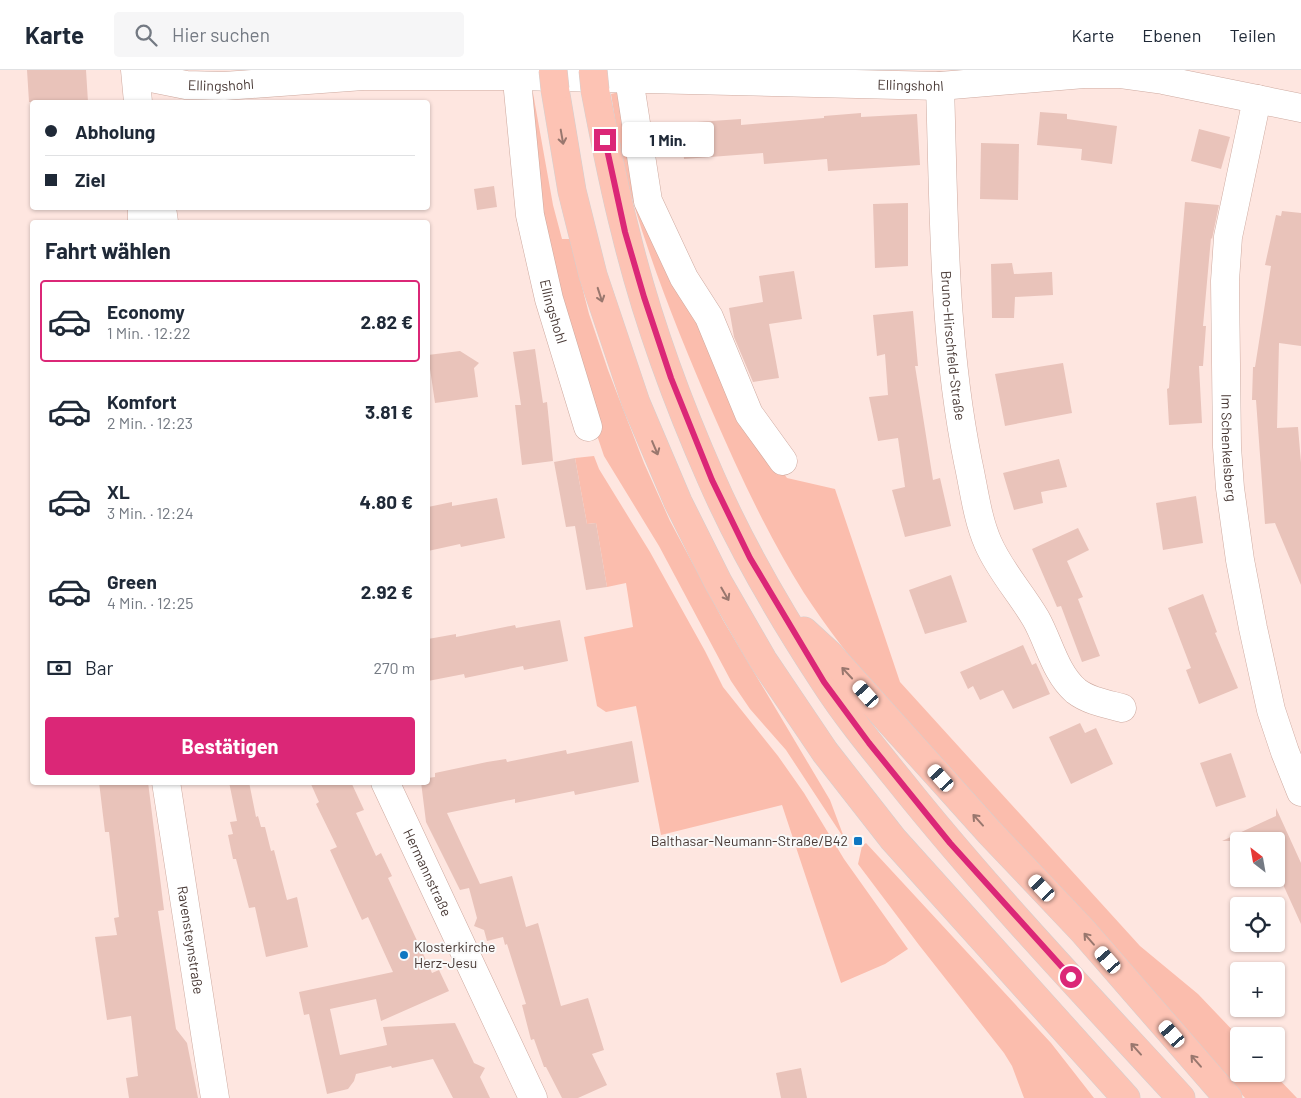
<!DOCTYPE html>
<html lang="de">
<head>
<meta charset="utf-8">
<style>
  body { margin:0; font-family:Barlow,sans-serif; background:#f6f6f7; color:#1f2937; height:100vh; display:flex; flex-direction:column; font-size:19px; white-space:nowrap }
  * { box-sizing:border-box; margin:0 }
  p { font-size:16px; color:#747a83 }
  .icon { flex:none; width:28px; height:28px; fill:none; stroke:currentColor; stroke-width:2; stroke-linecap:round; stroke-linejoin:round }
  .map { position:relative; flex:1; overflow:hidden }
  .side { position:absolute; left:30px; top:150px; width:400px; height:565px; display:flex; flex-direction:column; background:#fff; border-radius:5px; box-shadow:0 1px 4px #0004 }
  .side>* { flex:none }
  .guide { position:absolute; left:30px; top:30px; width:400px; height:110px; border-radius:5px; box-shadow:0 1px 4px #0004; display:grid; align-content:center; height:110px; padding:0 15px; background:#fff }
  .needle { width:32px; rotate:329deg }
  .controls { position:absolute; left:1230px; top:762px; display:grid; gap:10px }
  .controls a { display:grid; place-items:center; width:55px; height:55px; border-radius:5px; background:#fff; box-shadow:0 1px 4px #0004; font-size:25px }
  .end { position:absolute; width:22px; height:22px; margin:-11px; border:6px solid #db2777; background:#fff; box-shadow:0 0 0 2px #fff }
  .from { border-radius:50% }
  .bubble { position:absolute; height:35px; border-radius:5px; background:#fff; box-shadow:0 1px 4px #0004; font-size:16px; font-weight:700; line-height:35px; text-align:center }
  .car { position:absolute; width:15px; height:30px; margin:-15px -8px; border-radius:6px; box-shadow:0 0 4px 1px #0007; background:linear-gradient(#fff 24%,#345 0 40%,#fff 0 76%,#345 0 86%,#fff 0) }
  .guide b { display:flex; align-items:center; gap:18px; height:48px; font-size:19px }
  .guide b+b { border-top:1px solid #e0e1e3 }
  .guide i { width:12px; height:12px; background:#1f2937 }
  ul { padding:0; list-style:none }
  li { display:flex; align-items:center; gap:15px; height:82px; margin:0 10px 8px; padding:0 5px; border:2px solid transparent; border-radius:5px }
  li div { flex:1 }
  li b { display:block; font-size:19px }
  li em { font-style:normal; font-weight:700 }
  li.selected { border-color:#db2777 }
  li>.icon { width:45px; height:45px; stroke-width:1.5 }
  h2 { padding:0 15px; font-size:22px; line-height:60px }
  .pay { display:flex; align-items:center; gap:12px; height:55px; padding:0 15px; font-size:19px }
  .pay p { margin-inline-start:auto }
  .primary-button { display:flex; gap:10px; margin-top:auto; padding:10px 15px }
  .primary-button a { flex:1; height:58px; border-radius:5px; background:#db2777; color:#fff; font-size:20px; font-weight:700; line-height:58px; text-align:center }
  header { display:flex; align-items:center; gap:30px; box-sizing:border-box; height:70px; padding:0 25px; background:#fff; border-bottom:1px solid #e0e1e3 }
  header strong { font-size:24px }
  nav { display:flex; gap:28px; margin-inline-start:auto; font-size:18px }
  .search { width:350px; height:45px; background:#f6f6f7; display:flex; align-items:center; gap:12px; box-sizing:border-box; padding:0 18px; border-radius:5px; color:#747a83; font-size:19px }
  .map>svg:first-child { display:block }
  .green { fill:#fbbdad }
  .building { fill:#e9c3ba }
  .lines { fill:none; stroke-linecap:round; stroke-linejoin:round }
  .minor-casing { stroke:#ceaaa0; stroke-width:29 }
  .highway-casing { stroke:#d3cfcf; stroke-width:29 }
  .minor { stroke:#fff; stroke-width:28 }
  .highway { stroke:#fdc3b4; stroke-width:28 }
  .highway-bridge-casing { stroke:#d3cfcf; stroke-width:29; stroke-linecap:butt }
  .highway-bridge { stroke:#fdc3b4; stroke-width:28 }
  .oneway { stroke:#99776e }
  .route { stroke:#db2777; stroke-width:6 }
  .poi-dot { fill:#0e77c2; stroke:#f9f9f9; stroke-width:2 }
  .labels { text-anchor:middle; stroke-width:4; stroke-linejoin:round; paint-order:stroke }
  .street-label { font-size:14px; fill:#483935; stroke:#f9f9f9 }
  .poi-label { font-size:14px; fill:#483935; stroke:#f9f9f9; text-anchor:end }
</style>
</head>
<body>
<header>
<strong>Karte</strong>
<div class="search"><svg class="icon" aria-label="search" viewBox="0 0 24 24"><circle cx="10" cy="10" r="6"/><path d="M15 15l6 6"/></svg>Hier suchen</div>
<nav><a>Karte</a><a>Ebenen</a><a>Teilen</a></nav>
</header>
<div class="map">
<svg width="1301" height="1028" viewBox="0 0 1301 1028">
  <rect width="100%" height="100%" fill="#fee6e0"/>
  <g class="green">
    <path d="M619,22l23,110 104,219 41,57 48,11 65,193 240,264 58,48 41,43v37h35l23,24h-52l-366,-404c-26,-33 -52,-66 -75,-101 -36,-57 -65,-120 -92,-182 -29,-67 -57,-136 -78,-206 -11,-36 -17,-73 -23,-111z"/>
    <polygon points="533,23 553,135 562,169 570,169 589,244 608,300 644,393 670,451 723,550 830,730 845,770 786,680 750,639 731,611 659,476 604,386 576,303 554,227 522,24"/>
    <polygon points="594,386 599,399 650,482 705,581 723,617 778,686 804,723 844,789 908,879 885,894 841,913 782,735 661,765 636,636 606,642 597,636 584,567 633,557 626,513 607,517 596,453 587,454 575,388"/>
    <polygon points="866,773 1051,973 1094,1028 1024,1028 1012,996 1004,983 919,875 858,794 862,776"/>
  </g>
  <g class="building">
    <polygon points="27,0 86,0 88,32 29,32"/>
    <polygon points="1040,42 1067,44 1067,49 1117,56 1112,94 1081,90 1082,79 1037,75"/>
    <polygon points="861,43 861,47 917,44 920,95 828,101 827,89 764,94 763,83 684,89 682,53 741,49 741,55 824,48 824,46"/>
    <polygon points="1199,59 1230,67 1221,99 1191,91"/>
    <polygon points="981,73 1019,74 1018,130 980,129"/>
    <polygon points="494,116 497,137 477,140 474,119"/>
    <polygon points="1185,132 1219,135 1212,169 1211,168 1203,256 1206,256 1203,296 1199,296 1202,353 1169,355 1167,319 1169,318"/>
    <polygon points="908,133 908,196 875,198 873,134"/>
    <polygon points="1282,141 1301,143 1301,276 1279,273 1277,358 1298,357 1301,393 1301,515 1275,453 1265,454 1256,330 1252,330 1253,297 1255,297 1271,196 1265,195 1276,145 1281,146"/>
    <polygon points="1012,193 1014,204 1052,202 1053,225 1015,227 1014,248 992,248 991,194"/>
    <polygon points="794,201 802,249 769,254 779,308 753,312 734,267 729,238 763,232 759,206"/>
    <polygon points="913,241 918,296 915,296 933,410 940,408 951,456 905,467 892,420 905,417 898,368 878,371 869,327 888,325 885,284 877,286 873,245"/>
    <polygon points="535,279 543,333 547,332 553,391 522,395 515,335 521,335 513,282"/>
    <polygon points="460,281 479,293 474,298 478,327 435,333 428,285"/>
    <polygon points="1063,293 1072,343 1005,356 995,304"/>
    <polygon points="575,388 587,454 596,453 607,517 586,520 575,456 566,457 554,392"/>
    <polygon points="1059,389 1067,417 1041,422 1043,433 1014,440 1003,403"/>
    <polygon points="1196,426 1203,473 1163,480 1156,433"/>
    <polygon points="497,428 505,468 461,477 460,474 428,481 428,437 452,432 452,436"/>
    <polygon points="1078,458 1089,480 1067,491 1083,527 1078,529 1100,586 1082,592 1061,536 1057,537 1032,479"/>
    <polygon points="951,505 967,552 925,564 909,520"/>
    <polygon points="1203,524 1217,562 1215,563 1238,618 1199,634 1186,600 1191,598 1168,538"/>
    <polygon points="560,550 568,591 524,600 523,596 465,608 464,604 428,611 428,569 456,564 456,567 515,555 516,558"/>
    <polygon points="1023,575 1032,595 1036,593 1050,624 1013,639 1003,620 980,630 973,616 968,619 960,602"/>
    <polygon points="1080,653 1085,663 1096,658 1113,694 1071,714 1049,667"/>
    <polygon points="632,671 639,712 575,725 574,721 515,733 515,729 447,743 480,814 512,806 526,857 538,853 561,936 588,928 604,980 592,984 607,1015 578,1028 562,1028 546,997 544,997 534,969 531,970 522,935 526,934 507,874 505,875 503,867 487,871 484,860 474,856 477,848 469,818 460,820 426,752 421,712 428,712 428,708 435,707 435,703 487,692 506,689 507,692 566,680 567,684"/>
    <polygon points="1231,683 1246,727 1216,737 1200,693"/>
    <polygon points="99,712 148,712 164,840 158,841 176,959 187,973 198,1028 129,1028 126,1008 138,1006 131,946 107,950 95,867 117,865 114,848 119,847 109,762 105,762"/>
    <polygon points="229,712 249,712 256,747 258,746 261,757 265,757 271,781 274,780 287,830 297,827 308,877 266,887 255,837 249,838 236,789 233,789 228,765 233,764 230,752 237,751"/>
    <polygon points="310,712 351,712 364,740 356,743 376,786 381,783 392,806 388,808 432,903 439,900 449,921 381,951 376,929 330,939 340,985 387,975 383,957 455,953 474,993 485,998 480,1007 490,1028 453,1028 433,989 392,998 391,996 356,1004 354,1011 348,1019 327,1024 309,944 304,945 299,922 393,902 368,847 362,850 330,780 337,777 316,734 319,732"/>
    <polygon points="1276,738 1301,793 1301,854 1276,799 1276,771 1222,771 1276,746"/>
    <polygon points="801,998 807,1028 781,1028 776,1003"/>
  </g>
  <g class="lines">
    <g class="minor-casing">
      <g id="minor">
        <polyline points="135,0 138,32"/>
        <path id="s1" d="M516,0l14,145 19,84 39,128"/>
        <path id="s2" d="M136,5l50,10 38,1 139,-10h153l424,10 144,-12h35l44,6 138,28"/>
        <polyline points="629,8 648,131 684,208 709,247 749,344 783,391"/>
        <path id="s3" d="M940,16c4,126 3,252 28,376 6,27 9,56 20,81 12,28 33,50 48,76 13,23 19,54 40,72 13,10 31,13 46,17"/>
        <path id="s4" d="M1257,29l-29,138 -3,44 2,166 3,41 10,72 13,68 18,82 14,42 16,40"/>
        <polyline points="142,138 142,152"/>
        <polyline points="162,138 164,152"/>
        <path id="s5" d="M166,712l49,316"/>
        <path id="s6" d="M385,712l148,316"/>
      </g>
    </g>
    <g class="highway-casing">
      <g id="highway">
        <polyline points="555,19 572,121 593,205 636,333 678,432 718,512 763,590 825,682 893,769 1126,1028"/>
        <path d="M595,20c9,47 18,94 30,140 20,83 52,171 86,248 31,71 71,139 113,203 27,42 60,80 91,119 84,103 176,200 266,298"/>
        <polyline points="804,561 829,584 990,763 1082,860 1228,1028"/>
      </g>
    </g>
    <use href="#minor" class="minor"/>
    <use href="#highway" class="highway"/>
    <g class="highway-bridge-casing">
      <g id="highway-bridge">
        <polyline points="553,0 555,19"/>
        <polyline points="593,0 595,20"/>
      </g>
    </g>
    <use href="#highway-bridge" class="highway-bridge"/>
  </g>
  <defs><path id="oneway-shaft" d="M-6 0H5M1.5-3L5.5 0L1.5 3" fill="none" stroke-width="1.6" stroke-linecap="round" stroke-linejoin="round" transform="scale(1.25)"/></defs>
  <g class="oneway">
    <use href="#oneway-shaft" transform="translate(562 67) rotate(80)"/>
    <use href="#oneway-shaft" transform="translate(600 225) rotate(72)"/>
    <use href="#oneway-shaft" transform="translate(655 378) rotate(67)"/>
    <use href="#oneway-shaft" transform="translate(725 524) rotate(60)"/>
    <use href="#oneway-shaft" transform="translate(847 603) rotate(-133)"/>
    <use href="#oneway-shaft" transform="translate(978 750) rotate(-132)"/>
    <use href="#oneway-shaft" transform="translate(1089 869) rotate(-131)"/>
    <use href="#oneway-shaft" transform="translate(1136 979) rotate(-132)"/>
    <use href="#oneway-shaft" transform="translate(1196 991) rotate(-131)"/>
  </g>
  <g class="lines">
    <polyline class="route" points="605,70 625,162 644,227 671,308 712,410 750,488 824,612 869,673 950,773 1071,907"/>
  </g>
  <g class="poi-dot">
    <rect x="853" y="766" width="10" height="10" rx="2.5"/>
    <circle cx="404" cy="885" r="5"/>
  </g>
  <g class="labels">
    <g class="street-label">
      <text dy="5" stroke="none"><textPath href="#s2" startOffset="86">Ellingshohl</textPath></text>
      <text dy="5" stroke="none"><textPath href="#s2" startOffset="776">Ellingshohl</textPath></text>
      <text dy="5" stroke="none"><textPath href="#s1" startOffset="245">Ellingshohl</textPath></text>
      <text dy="5" stroke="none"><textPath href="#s3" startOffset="260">Bruno-Hirschfeld-Straße</textPath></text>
      <text dy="5" stroke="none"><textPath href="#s4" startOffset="352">Im Schenkelsberg</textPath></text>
      <text dy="5" stroke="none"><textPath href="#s6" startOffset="100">Hermannstraße</textPath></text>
      <text dy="5" stroke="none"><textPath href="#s5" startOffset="160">Ravensteynstraße</textPath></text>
    </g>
    <g class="poi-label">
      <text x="848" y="776">Balthasar-Neumann-Straße/B42</text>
      <text x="414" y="882" text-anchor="start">Klosterkirche<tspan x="414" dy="16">Herz-Jesu</tspan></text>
    </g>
  </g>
</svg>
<div class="controls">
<a><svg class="needle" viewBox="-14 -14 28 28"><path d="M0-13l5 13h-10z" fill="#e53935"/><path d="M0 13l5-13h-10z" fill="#747a83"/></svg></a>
<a><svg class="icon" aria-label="locate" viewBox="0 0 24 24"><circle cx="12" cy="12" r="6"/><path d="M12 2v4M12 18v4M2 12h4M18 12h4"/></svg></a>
<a>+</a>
<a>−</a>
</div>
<i class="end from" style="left:1071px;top:907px"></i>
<i class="end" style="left:605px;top:70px"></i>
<div class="bubble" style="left:622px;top:52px;width:92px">1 Min.</div>
<i class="car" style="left:866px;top:624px;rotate:318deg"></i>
<i class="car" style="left:941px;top:708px;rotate:318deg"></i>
<i class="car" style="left:1042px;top:818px;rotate:317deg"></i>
<i class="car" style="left:1108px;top:890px;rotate:319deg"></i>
<i class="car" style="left:1172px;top:964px;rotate:319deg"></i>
<div class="guide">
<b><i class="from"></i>Abholung</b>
<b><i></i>Ziel</b>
</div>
<section class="side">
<h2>Fahrt wählen</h2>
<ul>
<li class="selected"><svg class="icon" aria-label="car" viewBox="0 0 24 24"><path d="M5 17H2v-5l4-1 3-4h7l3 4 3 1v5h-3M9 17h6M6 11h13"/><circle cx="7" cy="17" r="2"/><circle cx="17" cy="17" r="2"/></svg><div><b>Economy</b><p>1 Min. · 12:22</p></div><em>2.82 €</em></li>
<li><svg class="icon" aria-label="car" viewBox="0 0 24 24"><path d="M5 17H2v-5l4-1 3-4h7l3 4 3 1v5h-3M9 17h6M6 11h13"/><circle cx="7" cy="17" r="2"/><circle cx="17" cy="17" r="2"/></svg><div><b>Komfort</b><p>2 Min. · 12:23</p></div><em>3.81 €</em></li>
<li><svg class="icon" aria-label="car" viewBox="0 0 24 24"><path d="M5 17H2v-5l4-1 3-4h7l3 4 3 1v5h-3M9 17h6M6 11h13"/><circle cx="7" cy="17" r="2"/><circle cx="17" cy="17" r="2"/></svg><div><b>XL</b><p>3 Min. · 12:24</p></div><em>4.80 €</em></li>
<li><svg class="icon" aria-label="car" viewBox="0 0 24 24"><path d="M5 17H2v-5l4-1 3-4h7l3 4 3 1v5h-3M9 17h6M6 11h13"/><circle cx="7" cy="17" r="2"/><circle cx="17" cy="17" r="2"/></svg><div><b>Green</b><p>4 Min. · 12:25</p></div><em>2.92 €</em></li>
</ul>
<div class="pay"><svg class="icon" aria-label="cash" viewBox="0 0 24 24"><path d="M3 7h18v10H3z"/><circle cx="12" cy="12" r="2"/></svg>Bar<p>270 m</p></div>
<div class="primary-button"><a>Bestätigen</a></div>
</section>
</div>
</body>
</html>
